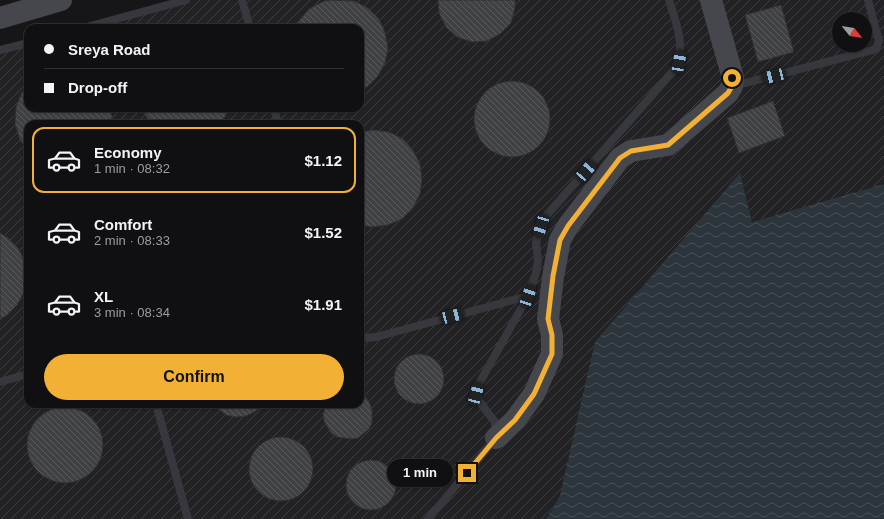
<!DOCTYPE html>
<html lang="en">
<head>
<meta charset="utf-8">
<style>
  body { margin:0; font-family:Arial,sans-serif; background:#1e1e20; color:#f1f3f6; height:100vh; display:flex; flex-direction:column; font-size:15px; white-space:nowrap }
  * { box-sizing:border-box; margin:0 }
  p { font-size:13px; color:#9c9d9f }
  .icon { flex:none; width:22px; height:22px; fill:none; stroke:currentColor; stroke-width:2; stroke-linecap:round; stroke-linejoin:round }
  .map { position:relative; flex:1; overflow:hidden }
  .side { position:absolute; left:24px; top:120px; width:340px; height:288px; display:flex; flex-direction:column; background:#101012; border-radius:12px; box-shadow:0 1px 3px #0004,0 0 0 1px #303032 }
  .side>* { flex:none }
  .guide { position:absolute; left:24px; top:24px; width:340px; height:88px; border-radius:12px; box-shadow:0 1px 3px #0004,0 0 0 1px #303032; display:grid; align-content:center; height:88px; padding:0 20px; background:#101012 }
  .needle { width:26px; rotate:120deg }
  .controls { position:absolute; left:832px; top:12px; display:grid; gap:8px }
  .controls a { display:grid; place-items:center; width:40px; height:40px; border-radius:50%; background:#101012; box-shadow:0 1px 3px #0004,0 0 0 1px #303032; font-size:20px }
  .end { position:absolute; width:18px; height:18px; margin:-9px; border:5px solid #f2b134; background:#111; box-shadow:0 0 0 2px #111 }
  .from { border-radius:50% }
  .bubble { position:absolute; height:28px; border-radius:14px; background:#101012; box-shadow:0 1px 3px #0004,0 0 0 1px #303032; font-size:13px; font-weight:700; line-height:28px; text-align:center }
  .car { position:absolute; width:12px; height:24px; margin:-12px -6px; border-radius:5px; box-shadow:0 0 3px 1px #0007; background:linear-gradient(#222 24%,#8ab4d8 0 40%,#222 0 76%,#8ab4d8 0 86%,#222 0) }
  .guide b { display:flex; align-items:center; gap:14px; height:38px; font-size:15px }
  .guide b+b { border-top:1px solid #303032 }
  .guide i { width:10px; height:10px; background:#f1f3f6 }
  ul { padding:7px 0 0; list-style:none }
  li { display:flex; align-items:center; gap:12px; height:66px; margin:0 8px 6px; padding:0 12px; border:2px solid transparent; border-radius:12px }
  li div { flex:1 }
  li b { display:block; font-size:15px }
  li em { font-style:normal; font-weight:700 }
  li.active { border-color:#f2b134 }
  li>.icon { width:36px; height:36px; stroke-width:1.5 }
  .primary-button { display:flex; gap:8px; margin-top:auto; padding:8px 20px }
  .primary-button a { flex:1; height:46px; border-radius:24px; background:#f2b134; color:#111; font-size:16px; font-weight:700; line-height:46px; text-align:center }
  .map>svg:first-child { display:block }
  .industrial { fill:url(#industrial-furrows); fill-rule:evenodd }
  .water { fill:url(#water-waves) }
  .building { fill:url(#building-back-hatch); stroke:#303034 }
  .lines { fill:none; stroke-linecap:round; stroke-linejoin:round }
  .lane { stroke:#37383d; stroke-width:8 }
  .secondary { stroke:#45474d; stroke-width:22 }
  .route { stroke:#f2b134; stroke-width:5 }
</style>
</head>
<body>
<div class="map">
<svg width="884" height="519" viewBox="0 0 884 519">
  <defs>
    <pattern id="industrial-furrows" width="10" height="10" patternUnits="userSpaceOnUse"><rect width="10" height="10" fill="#222225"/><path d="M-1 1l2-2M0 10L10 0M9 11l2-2" fill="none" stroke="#3f3f43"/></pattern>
    <pattern id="water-waves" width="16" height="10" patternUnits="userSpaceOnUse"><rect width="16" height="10" fill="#2c353c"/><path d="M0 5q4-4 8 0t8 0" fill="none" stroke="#485056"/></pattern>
    <pattern id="building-back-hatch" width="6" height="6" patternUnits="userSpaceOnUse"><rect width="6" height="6" fill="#404145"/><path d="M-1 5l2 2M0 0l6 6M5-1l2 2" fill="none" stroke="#595a5e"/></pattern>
  </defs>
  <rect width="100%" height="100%" fill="#161618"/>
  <path class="industrial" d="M184,0h700v184l-132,38 -12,-49 -194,346h-546v-473l28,-7v69h332v-80h-288zM839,19h26v26h-26zM28,124h332v280h-332z"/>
  <polygon class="water" points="740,173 752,222 884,184 884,519 546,519 560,495 595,342"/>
  <g class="building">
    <polygon points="331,0 354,1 368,8 379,19 385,32 388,48 385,63 378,76 367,87 360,90 360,28 296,28 298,22 309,9 324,1"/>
    <polygon points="438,0 515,0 515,8 511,23 500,34 487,41 472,42 457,37 446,27 439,13"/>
    <polygon points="781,5 794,52 758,62 745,15"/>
    <circle cx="512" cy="119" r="38"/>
    <polygon points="28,86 28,108 110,108 112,118 111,124 28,124 28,150 20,140 15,124 16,107 22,92"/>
    <polygon points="773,101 785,136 739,153 727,118"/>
    <polygon points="142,108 230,108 224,118 218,124 152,124 143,112"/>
    <polygon points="374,130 389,132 403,139 413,150 420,164 422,179 420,194 413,208 402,219 388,225 371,227 360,225 360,132"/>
    <polygon points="0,233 7,237 18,248 25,262 27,277 24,292 17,305 6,316 0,319"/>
    <circle cx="419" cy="379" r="25"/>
    <polygon points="360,393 365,396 369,402 372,409 372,423 369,429 358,438 351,439 337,437 331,433 324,421 323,414 326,404 360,404"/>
    <polygon points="213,404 264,404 256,411 246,416 236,417 226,415 218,409"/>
    <circle cx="65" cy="445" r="38"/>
    <circle cx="281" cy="469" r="32"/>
    <circle cx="371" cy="485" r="25"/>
  </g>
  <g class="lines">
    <g class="lane">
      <polyline points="242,0 250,28"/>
      <polyline points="83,28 186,0"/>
      <polyline points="0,50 28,43"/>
      <polyline points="734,86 873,50 877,47 879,41 868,0"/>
      <polyline points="274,108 278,124"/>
      <polyline points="360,337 362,338 376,337 528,296"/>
      <polyline points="0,382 28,374"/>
      <polyline points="156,404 188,519"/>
      <path d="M428,519l68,-81 -1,-16 -16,-21 -3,-7 4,-12 48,-86 8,-23 2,-13 -2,-17 5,-17 5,-10 128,-146c13,-22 2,-47 -5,-70"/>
    </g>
    <g class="secondary">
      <polyline points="0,18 61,0"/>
      <polyline points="496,438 515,420 534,394 552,354 552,335 548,319 553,277 560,240 568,226 620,158 631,151 668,145 728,93 732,86 733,78 711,0"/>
    </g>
  </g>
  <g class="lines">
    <polyline class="route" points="467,473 496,438 515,420 534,394 552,354 552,335 548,319 553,276 560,240 568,226 620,158 631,151 668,145 728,93 732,86 732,78"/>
  </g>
</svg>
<div class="controls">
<a><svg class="needle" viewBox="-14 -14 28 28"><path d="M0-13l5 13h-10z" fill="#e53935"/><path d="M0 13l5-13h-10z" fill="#9c9d9f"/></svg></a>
</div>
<i class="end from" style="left:732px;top:78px"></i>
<i class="end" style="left:467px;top:473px"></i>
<div class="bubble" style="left:387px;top:459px;width:66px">1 min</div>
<i class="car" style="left:679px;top:62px;rotate:10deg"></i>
<i class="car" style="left:774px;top:76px;rotate:256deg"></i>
<i class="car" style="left:586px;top:171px;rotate:41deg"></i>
<i class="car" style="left:541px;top:226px;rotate:197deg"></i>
<i class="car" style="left:528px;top:296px;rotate:19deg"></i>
<i class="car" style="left:452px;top:316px;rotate:75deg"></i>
<i class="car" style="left:476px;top:394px;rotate:15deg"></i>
<div class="guide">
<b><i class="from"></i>Sreya Road</b>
<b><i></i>Drop-off</b>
</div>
<section class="side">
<ul>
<li class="active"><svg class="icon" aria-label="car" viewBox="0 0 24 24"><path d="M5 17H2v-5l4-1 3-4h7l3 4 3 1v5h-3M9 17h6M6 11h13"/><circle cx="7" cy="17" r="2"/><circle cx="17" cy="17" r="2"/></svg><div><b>Economy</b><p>1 min · 08:32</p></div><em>$1.12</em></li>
<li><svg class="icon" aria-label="car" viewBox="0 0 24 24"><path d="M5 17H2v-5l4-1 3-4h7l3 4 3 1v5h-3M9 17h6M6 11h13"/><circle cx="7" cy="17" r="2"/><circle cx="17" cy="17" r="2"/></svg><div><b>Comfort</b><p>2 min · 08:33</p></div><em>$1.52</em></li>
<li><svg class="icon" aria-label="car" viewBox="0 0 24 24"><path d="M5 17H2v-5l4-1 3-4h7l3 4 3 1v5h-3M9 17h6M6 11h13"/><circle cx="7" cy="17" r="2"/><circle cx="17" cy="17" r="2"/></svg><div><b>XL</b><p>3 min · 08:34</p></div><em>$1.91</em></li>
</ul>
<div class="primary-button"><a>Confirm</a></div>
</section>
</div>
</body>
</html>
